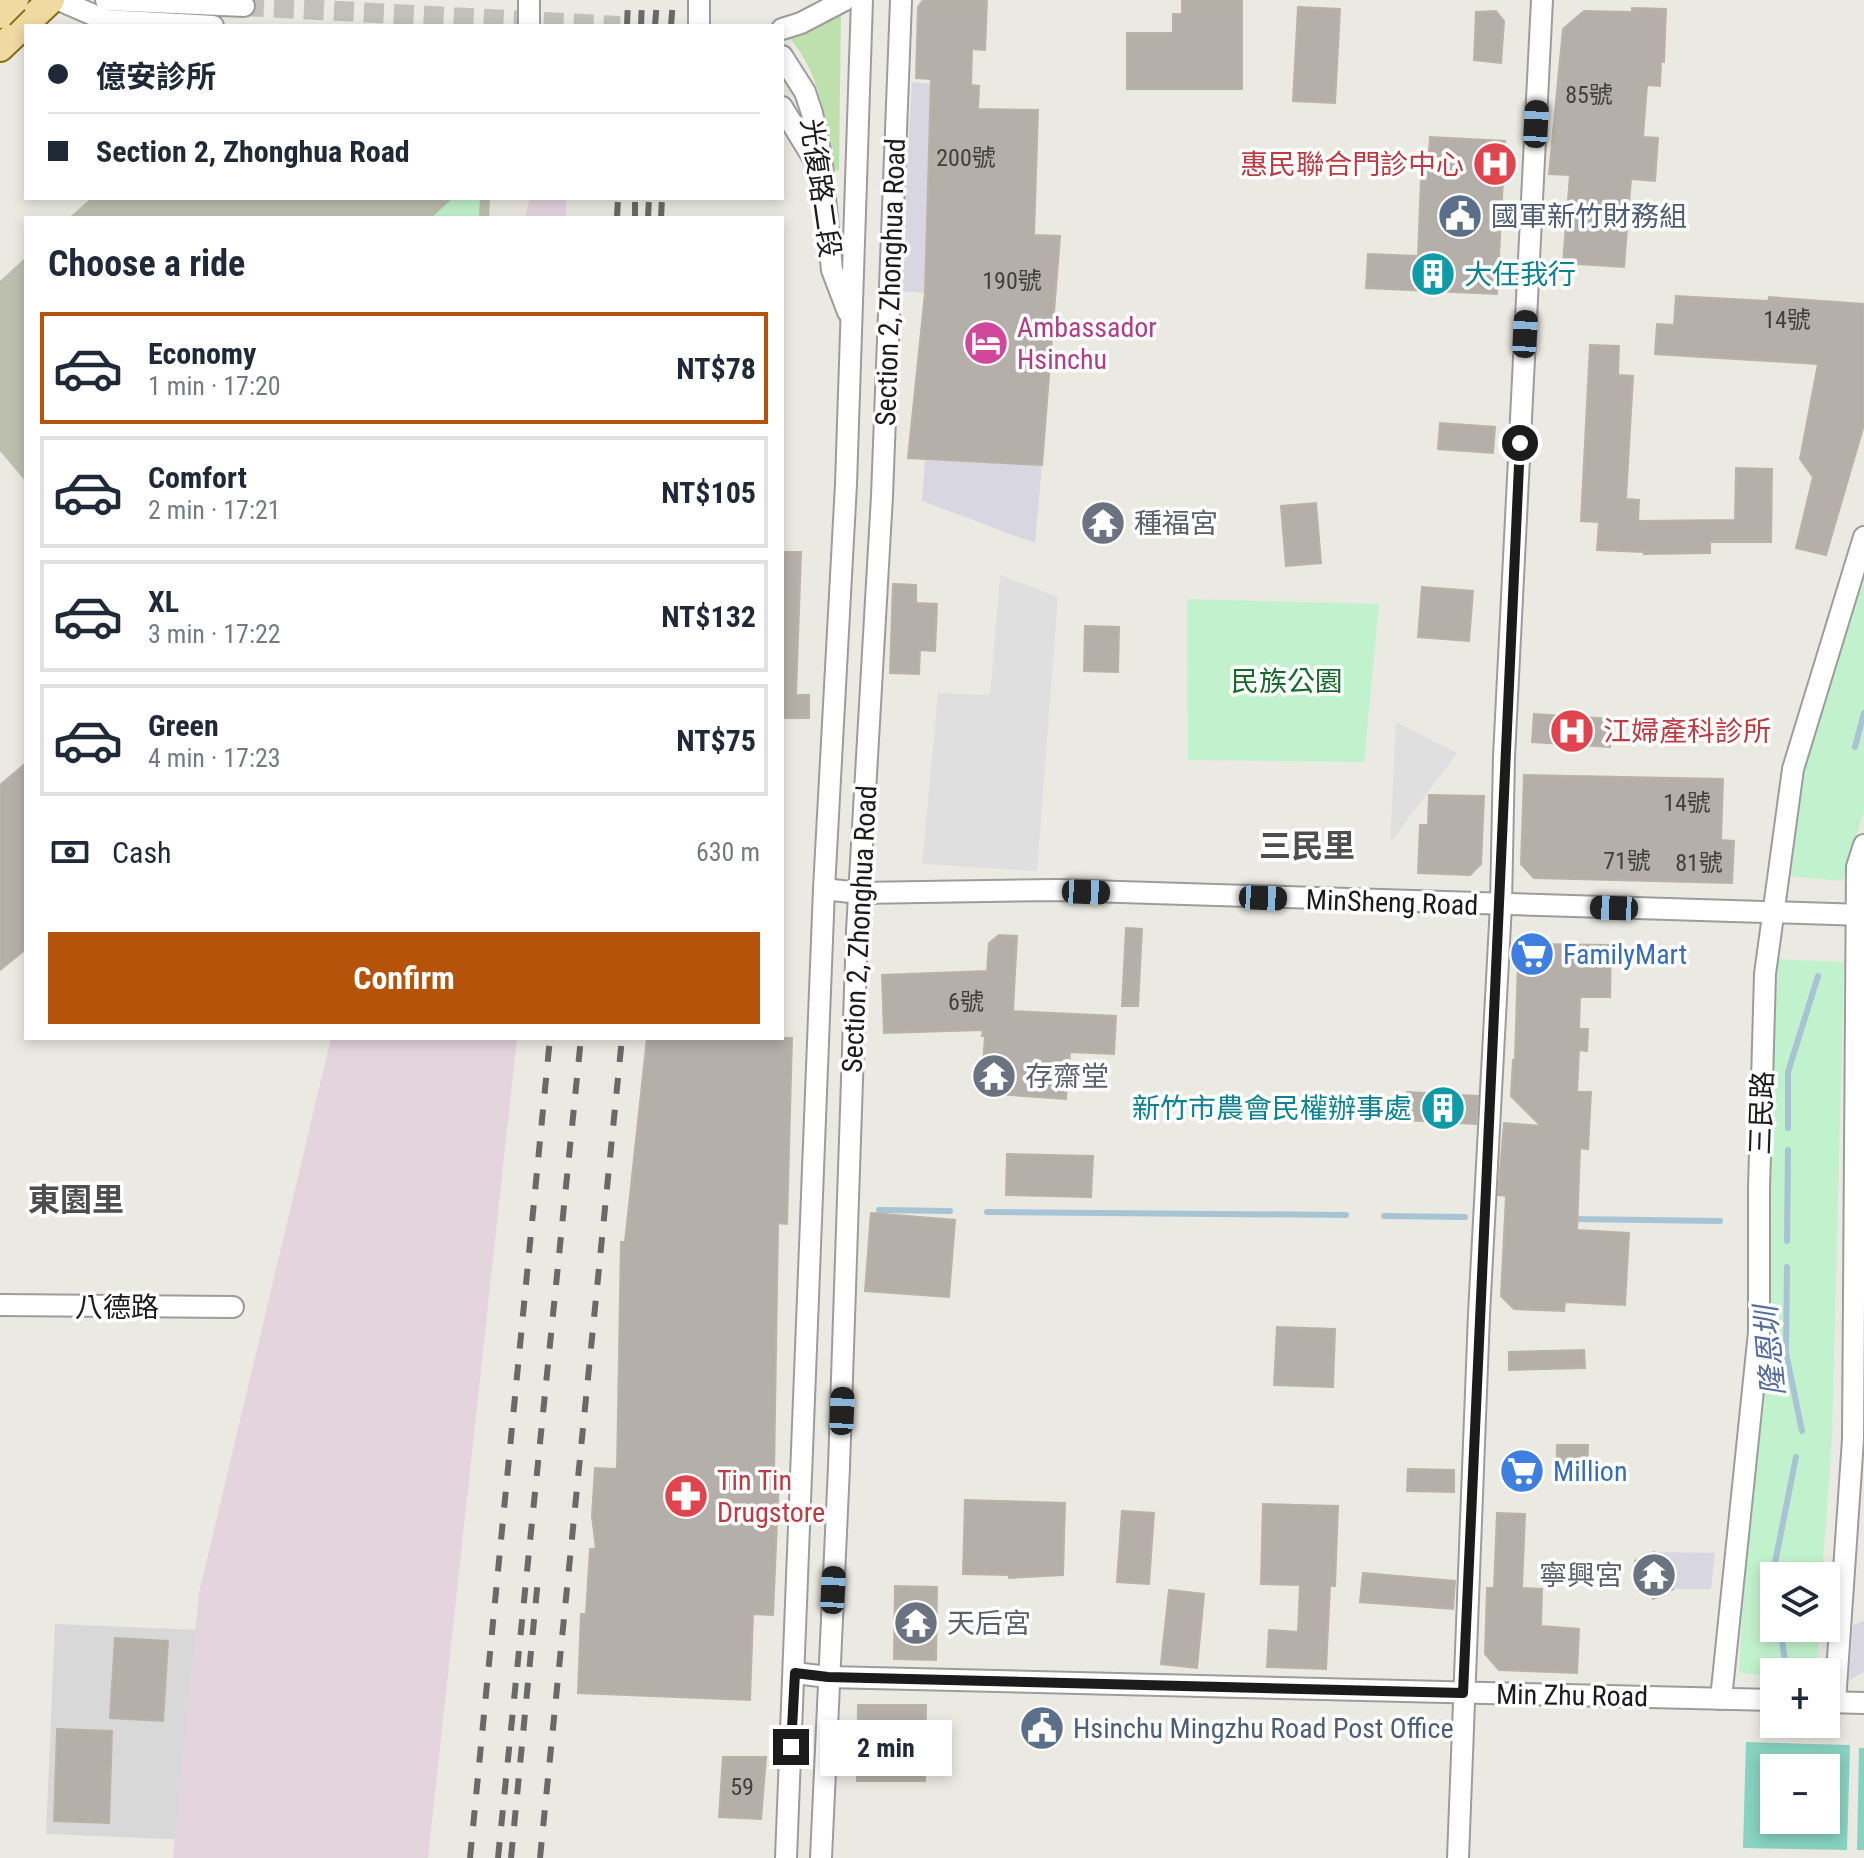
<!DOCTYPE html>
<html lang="en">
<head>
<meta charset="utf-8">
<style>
  body { margin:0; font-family:"Roboto Condensed","Noto Sans TC",sans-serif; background:#f2f2f3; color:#1f2937; height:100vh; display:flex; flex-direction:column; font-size:30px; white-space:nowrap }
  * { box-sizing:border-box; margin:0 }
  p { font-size:26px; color:#747a83 }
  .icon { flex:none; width:44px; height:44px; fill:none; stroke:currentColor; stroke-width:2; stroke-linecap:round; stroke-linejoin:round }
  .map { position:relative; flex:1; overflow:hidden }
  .side { position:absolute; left:24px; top:216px; width:760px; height:824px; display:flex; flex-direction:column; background:#fff; border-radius:0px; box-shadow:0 4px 12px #0003 }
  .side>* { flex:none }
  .guide { position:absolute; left:24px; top:24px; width:760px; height:176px; border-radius:0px; box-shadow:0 4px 12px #0003; display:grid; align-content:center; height:176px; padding:0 24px; background:#fff }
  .controls { position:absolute; left:1760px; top:1562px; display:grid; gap:16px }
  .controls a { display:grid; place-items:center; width:80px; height:80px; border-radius:0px; background:#fff; box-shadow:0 4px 12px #0003; font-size:40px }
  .end { position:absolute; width:36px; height:36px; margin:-18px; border:10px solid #1b1b1b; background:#fff; box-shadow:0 0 0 4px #fff }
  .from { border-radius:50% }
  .bubble { position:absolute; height:56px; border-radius:0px; background:#fff; box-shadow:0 4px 12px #0003; font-size:26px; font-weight:700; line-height:56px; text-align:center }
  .car { position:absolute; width:24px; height:48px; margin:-24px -12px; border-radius:10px; box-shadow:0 0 6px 2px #0007; background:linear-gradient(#222 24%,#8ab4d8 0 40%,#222 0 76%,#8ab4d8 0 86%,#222 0) }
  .guide b { display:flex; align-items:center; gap:28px; height:76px; font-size:30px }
  .guide b+b { border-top:2px solid #e0e1e3 }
  .guide i { width:20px; height:20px; background:#1f2937 }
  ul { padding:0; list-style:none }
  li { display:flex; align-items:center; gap:24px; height:112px; margin:0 16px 12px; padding:0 8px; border:4px solid #e0e1e3; border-radius:0px }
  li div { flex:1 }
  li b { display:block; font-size:30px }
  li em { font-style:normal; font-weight:700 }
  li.selected { border-color:#b45309 }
  li>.icon { width:72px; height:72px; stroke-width:1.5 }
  h2 { padding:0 24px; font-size:36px; line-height:96px }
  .pay { display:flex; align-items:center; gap:20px; height:88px; padding:0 24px; font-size:30px }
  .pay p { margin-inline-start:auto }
  .cta { display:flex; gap:16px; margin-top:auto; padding:16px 24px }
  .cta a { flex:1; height:92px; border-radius:0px; background:#b45309; color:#fff; font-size:32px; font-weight:700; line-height:92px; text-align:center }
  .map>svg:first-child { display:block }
  .residential { fill:#d9d8d8 }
  .industrial { fill:#e4d4de }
  .construction { fill:#bcbeae }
  .grass { fill:#bee0ad }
  .park { fill:#c2f2cd }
  .pitch { fill:#88d2c1; fill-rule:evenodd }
  .parking { fill:#dfdfdf }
  .plaza { fill:#d8d6e1 }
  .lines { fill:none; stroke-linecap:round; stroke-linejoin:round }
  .stream { stroke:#a7c3d4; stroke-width:6 }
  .building { fill:#b4afa8; stroke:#bbb2a6; stroke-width:2 }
  .minor-tunnel { stroke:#c1c1ba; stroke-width:20; stroke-dasharray:20 10; stroke-linecap:butt }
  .minor-casing { stroke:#9c9c9c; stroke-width:24 }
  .major-casing { stroke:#816d11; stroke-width:30 }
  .minor { stroke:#fff; stroke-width:20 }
  .major { stroke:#f0daa2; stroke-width:26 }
  .rail { stroke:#696969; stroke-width:6; stroke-dasharray:16 16; stroke-linecap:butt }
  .major-bridge-casing { stroke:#816d11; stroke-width:30; stroke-linecap:butt }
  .major-bridge { stroke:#f0daa2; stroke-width:26 }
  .route { stroke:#1b1b1b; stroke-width:10 }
  .labels { text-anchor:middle; stroke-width:7; stroke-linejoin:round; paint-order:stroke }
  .number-label { font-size:24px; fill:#41403e }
  .health-label { font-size:28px; fill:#be3a42; stroke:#fff; text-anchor:start }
  .street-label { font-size:28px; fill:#1b1b1b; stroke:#fff }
  .service-label { font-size:28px; fill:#4e5e75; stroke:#fff; text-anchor:start }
  .culture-label { font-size:28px; fill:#0d838f; stroke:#fff; text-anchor:start }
  .hotel-label { font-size:28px; fill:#b23c85; stroke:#fff; text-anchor:start }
  .worship-label { font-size:28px; fill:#5b616d; stroke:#fff; text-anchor:start }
  .park-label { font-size:28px; fill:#186a2b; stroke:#fff }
  .shop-label { font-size:28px; fill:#366cbe; stroke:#fff; text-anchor:start }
  .water-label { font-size:30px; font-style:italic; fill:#546d9e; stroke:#fff }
  .quarter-label { font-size:32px; font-weight:bold; fill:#4e4e4e; stroke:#fff }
</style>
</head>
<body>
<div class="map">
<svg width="1864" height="1858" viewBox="0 0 1864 1858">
  <rect width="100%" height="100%" fill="#ebeae2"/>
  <polygon class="residential" points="55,1624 201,1630 191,1840 46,1834"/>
  <g class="industrial">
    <polygon points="530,198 566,198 566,218 525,218"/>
    <polygon points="331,1038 517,1038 428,1858 173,1858 199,1593"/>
  </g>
  <g class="construction">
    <polygon points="91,198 490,198 489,218 69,218"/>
    <polygon points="26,257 26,482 0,451 0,281"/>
  </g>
  <path class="grass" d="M841,10l-2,161 -5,-1c-8,-48 -13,-97 -46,-134z"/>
  <g class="park">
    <polygon points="453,198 480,198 479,218 431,218"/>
    <polygon points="1864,570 1864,811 1843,881 1787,876 1803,773"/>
    <polygon points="1187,599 1379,604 1364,762 1188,760"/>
    <polygon points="1776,959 1844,962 1832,1440 1822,1576 1774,1576 1774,1628 1819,1628 1816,1672 1774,1672 1774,1675 1739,1673 1748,1506 1771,1320 1768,1131"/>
  </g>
  <g class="pitch">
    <path d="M1746,1742l104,3 -3,105 -104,-2zM1774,1768h52v52h-52z"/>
    <polygon points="1859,1748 1864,1748 1864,1850 1857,1850"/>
  </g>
  <g class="parking">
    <polygon points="1000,575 1058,597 1037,871 922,864 938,693 990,695"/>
    <polygon points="1396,722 1457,753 1390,843"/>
  </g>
  <g class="plaza">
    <polygon points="912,82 931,84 925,293 900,291"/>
    <polygon points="925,460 1042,465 1035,543 922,501"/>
    <polygon points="1654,1552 1715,1553 1711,1589 1673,1589"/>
    <polygon points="1864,1621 1864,1672 1849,1680 1853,1625"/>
  </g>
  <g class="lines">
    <g class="stream">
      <polyline points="1855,747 1864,713"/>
      <polyline points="1788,1128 1788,1072 1818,976"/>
      <polyline points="879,1210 950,1211"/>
      <polyline points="987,1212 1346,1215"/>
      <polyline points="1384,1216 1465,1217"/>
      <polyline points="1570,1219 1720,1221"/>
      <polyline points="1787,1241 1788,1150"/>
      <polyline points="1787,1267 1786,1353 1802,1431"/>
      <polyline points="1774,1591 1772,1578 1796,1457"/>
      <polyline points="1780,1628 1785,1660"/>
    </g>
  </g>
  <g class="building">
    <polygon points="923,0 987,0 985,50 972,49 971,85 979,86 978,109 1038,110 1034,235 1060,236 1042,465 908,458 925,293 931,79 916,78 918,7"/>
    <polygon points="1182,0 1242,0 1242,89 1127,89 1127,33 1173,33 1173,14 1182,14"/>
    <polygon points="1298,7 1340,9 1335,103 1293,101"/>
    <polygon points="1632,8 1666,9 1664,62 1661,62 1660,86 1647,85 1643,137 1658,138 1655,181 1631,179 1624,267 1563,263 1570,175 1549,174 1563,29 1584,11 1632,12"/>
    <polygon points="1496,11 1504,21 1501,63 1474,60 1476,12"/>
    <polygon points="1430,137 1505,141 1497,294 1366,288 1368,254 1418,256 1421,180 1427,181"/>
    <polygon points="1676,296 1768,301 1769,297 1864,304 1864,425 1826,555 1796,548 1813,477 1800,459 1818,364 1655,354 1657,324 1674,325"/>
    <polygon points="1590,345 1619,346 1618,375 1633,376 1626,499 1639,500 1638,521 1735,520 1736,468 1772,469 1771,542 1710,542 1710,553 1644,554 1644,552 1597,550 1599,522 1581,521"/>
    <polygon points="1440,423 1495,427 1493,453 1438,449"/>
    <polygon points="1316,503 1321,563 1286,566 1281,506"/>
    <polygon points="1094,505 1117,508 1111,542 1089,538"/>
    <polygon points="782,552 801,552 796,695 809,695 809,718 782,718"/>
    <polygon points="893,584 916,585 916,603 937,604 935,651 920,650 919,674 890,673"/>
    <polygon points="1422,587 1473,591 1469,641 1418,637"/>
    <polygon points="1085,626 1119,627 1118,672 1084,671"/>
    <polygon points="1534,714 1612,719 1610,747 1532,742"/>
    <polygon points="26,763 26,949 0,970 0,785"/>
    <polygon points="1524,775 1723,779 1721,840 1734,841 1732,883 1534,878 1521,864"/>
    <polygon points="1429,795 1484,796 1481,864 1470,875 1418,873 1420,825 1428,825"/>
    <polygon points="1126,928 1142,929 1138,1006 1122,1006"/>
    <polygon points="999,935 1017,936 1013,1011 1116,1016 1114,1054 1070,1052 1066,1099 981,1093 985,1036 982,1036 983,1030 884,1033 882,975 987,971 989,943"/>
    <polygon points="1531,944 1611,945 1610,997 1580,997 1579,1029 1588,1029 1587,1051 1579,1050 1577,1092 1591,1092 1588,1149 1580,1148 1577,1230 1629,1233 1625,1305 1565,1302 1564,1311 1514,1309 1501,1296 1506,1196 1498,1195 1504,1123 1541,1126 1511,1096 1513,1060 1515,1060 1518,959"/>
    <polygon points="647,1038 792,1038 787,1224 778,1223 774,1475 779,1475 773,1615 753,1614 750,1700 578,1693 581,1614 586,1614 590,1549 596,1549 592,1516 595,1468 617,1469 621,1242 625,1242"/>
    <polygon points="1407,1092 1478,1096 1476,1124 1405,1120"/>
    <polygon points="1007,1154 1093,1156 1091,1197 1006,1195"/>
    <polygon points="871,1213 955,1220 949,1297 865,1291"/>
    <polygon points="1277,1327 1335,1329 1333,1387 1274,1385"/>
    <polygon points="1584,1350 1585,1368 1509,1370 1509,1352"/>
    <polygon points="1557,1445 1588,1445 1587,1480 1556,1480"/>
    <polygon points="1408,1469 1454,1470 1454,1492 1407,1491"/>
    <polygon points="965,1500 1065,1503 1063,1575 1009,1578 1009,1575 963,1574"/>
    <polygon points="1263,1504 1338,1506 1335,1586 1330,1586 1326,1669 1267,1667 1269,1630 1298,1632 1300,1585 1261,1584"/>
    <polygon points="1122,1511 1154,1513 1149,1584 1117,1582"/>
    <polygon points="1497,1513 1525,1514 1522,1588 1542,1589 1541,1626 1579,1629 1577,1673 1499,1670 1485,1654 1487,1588 1494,1588"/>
    <polygon points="1654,1552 1673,1589 1653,1599 1635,1561"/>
    <polygon points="1363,1573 1455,1581 1453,1609 1360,1602"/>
    <polygon points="895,1586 937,1587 936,1660 894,1659"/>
    <polygon points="1169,1590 1204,1594 1197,1668 1161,1664"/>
    <polygon points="115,1638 168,1641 163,1721 110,1718"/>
    <polygon points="858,1705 926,1705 925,1781 857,1781"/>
    <polygon points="57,1729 112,1731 109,1823 54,1821"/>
    <polygon points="723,1757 766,1757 761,1819 719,1817"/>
  </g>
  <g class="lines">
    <polyline class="minor-tunnel" points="244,6 620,26"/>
    <g class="minor-casing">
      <g id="minor">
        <polyline points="59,0 105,20 213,26"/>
        <polyline points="106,0 244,6"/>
        <polyline points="529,26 529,0"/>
        <polyline points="699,26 699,0"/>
        <polyline points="782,29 801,23 845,0"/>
        <polyline points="782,56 805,92 812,113 821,156 832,270 848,312"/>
        <polyline points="782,107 815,161"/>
        <polyline points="824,889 859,893 1057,890 1864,915"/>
        <polyline points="0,1305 233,1307"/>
        <polyline points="795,1673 828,1677 1774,1700"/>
        <polyline points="1721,1699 1759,1332 1759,1188 1765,974 1793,769 1864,537"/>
        <polyline points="1826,1702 1864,1703"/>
        <polyline points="1835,1702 1853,1439 1857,867 1864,845"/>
        <polyline points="786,1858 824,889 846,484 862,0"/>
        <polyline points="821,1858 839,1467 857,931 882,496 901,0"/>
        <polyline points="1458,1858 1479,1314 1501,905 1504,757 1542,0"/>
      </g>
    </g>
    <g class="major-casing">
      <polyline id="major" points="0,48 51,0"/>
    </g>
    <use href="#minor" class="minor"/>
    <use href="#major" class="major"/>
    <g class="rail">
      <polyline points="627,26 628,0"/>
      <polyline points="641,26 642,0"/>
      <polyline points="655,26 657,0"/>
      <polyline points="671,26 673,0"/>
      <polyline points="617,218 618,198"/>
      <polyline points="635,218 635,198"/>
      <polyline points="648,218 649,198"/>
      <polyline points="661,218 662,198"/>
      <polyline points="470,1858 550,1038"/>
      <polyline points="498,1858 581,1038"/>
      <polyline points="511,1858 538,1579"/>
      <polyline points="540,1858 622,1038"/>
    </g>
    <g class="major-bridge-casing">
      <polyline id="major-bridge" points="0,15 15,0"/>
    </g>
    <use href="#major-bridge" class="major-bridge"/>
  </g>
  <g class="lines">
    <polyline class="route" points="791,1747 795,1673 828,1677 1463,1693 1520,443"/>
  </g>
  <defs>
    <g id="hospital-disc" transform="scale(2.3)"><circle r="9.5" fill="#e0444e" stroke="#fff"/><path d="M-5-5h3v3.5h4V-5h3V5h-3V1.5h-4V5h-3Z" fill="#fff"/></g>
    <g id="civic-disc" transform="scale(2.3)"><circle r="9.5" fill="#5c6f8a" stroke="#fff"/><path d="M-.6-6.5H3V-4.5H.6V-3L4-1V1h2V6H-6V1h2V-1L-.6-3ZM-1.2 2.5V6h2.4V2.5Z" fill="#fff"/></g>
    <g id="building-disc" transform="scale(2.3)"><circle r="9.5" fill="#0f9aa8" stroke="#fff"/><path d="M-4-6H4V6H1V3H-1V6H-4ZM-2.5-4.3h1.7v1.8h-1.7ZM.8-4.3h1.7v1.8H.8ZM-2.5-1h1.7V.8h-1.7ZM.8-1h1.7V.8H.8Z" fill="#fff"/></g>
    <g id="hotel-disc" transform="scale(2.3)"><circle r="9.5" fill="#d1479c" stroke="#fff"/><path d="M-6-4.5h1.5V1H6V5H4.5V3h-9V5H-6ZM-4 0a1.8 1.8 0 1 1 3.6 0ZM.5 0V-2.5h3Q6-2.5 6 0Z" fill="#fff"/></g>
    <g id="temple-disc" transform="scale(2.3)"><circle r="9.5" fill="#6b7280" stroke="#fff"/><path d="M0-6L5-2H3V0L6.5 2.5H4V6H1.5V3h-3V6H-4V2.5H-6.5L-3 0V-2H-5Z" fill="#fff"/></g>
    <g id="supermarket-disc" transform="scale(2.3)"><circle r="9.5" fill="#3f7fe0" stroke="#fff"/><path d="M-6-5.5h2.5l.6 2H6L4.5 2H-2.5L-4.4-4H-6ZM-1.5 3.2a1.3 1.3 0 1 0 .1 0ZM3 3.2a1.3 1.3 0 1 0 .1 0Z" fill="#fff"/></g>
    <g id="pharmacy-disc" transform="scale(2.3)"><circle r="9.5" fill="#e0444e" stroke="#fff"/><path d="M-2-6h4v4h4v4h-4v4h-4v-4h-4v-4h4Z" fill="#fff"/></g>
  </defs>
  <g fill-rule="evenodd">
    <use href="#hospital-disc" x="1495" y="164"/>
    <use href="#civic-disc" x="1460" y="216"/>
    <use href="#building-disc" x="1433" y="274"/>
    <use href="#hotel-disc" x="986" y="343"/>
    <use href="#temple-disc" x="1103" y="523"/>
    <use href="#hospital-disc" x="1572" y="731"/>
    <use href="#supermarket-disc" x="1532" y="954"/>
    <use href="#temple-disc" x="994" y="1076"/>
    <use href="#building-disc" x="1443" y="1108"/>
    <use href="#supermarket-disc" x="1522" y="1471"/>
    <use href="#pharmacy-disc" x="686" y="1496"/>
    <use href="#temple-disc" x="1654" y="1575"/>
    <use href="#temple-disc" x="916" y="1623"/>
    <use href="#civic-disc" x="1042" y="1728"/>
  </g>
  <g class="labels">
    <g class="number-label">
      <text x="1589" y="103">85號</text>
      <text x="966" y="166">200號</text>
      <text x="1012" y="289">190號</text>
      <text x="1787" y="328">14號</text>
      <text x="1687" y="811">14號</text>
      <text x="1627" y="869">71號</text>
      <text x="1699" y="871">81號</text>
      <text x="966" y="1010">6號</text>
      <text x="742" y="1795">59</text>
    </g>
    <g class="health-label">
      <text x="1464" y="174" text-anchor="end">惠民聯合門診中心</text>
      <text x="1603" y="741">江婦產科診所</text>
      <text x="717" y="1490">Tin Tin<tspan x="717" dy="32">Drugstore</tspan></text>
    </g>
    <g class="street-label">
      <text transform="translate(821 188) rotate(82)" y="10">光復路二段</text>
      <text transform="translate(890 282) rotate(-88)" y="10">Section 2, Zhonghua Road</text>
      <text transform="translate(1392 902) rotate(2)" y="10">MinSheng Road</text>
      <text transform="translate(859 929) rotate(-87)" y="10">Section 2, Zhonghua Road</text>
      <text transform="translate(1761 1113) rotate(-88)" y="10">三民路</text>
      <text x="117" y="1317">八德路</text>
      <text transform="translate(1572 1695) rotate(1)" y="10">Min Zhu Road</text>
    </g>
    <g class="service-label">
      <text x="1491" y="226">國軍新竹財務組</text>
      <text x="1073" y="1738">Hsinchu Mingzhu Road Post Office</text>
    </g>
    <g class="culture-label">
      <text x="1464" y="284">大任我行</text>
      <text x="1412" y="1118" text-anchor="end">新竹市農會民權辦事處</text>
    </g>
    <g class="hotel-label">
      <text x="1017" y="337">Ambassador<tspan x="1017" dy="32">Hsinchu</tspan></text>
    </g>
    <g class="worship-label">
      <text x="1134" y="533">種福宮</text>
      <text x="1025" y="1086">存齋堂</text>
      <text x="1623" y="1585" text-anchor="end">寧興宮</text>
      <text x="947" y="1633">天后宮</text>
    </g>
    <g class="park-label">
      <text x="1287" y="691">民族公園</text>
    </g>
    <g class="shop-label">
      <text x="1563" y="964">FamilyMart</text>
      <text x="1553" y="1481">Million</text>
    </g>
    <g class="water-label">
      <text transform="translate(1770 1351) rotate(-95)" y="10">隆恩圳</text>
    </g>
    <g class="quarter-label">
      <text x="1307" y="857">三民里</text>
      <text x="76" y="1211">東園里</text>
    </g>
  </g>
</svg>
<div class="controls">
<a><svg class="icon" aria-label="layers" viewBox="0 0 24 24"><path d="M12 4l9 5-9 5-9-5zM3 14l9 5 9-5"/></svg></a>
<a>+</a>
<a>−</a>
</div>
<i class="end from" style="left:1520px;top:443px"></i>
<i class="end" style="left:791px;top:1747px"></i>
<div class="bubble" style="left:820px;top:1720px;width:132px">2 min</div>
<i class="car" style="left:1536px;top:124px;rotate:3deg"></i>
<i class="car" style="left:1525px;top:334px;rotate:3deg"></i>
<i class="car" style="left:1086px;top:892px;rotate:92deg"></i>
<i class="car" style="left:1263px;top:898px;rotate:92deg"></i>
<i class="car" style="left:1614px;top:908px;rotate:272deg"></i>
<i class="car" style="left:842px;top:1411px;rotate:2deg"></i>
<i class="car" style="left:833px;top:1590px;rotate:3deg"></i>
<div class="guide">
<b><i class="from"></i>億安診所</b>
<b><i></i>Section 2, Zhonghua Road</b>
</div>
<section class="side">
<h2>Choose a ride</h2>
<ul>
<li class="selected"><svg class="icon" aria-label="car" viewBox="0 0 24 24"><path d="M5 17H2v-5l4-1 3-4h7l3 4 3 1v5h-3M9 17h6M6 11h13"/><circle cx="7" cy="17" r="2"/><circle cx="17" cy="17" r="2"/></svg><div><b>Economy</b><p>1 min · 17:20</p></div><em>NT$78</em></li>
<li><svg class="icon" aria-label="car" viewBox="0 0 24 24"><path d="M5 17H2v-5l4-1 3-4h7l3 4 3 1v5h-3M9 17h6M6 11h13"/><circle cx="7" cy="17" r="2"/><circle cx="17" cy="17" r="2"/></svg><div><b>Comfort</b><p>2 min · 17:21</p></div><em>NT$105</em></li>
<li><svg class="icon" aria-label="car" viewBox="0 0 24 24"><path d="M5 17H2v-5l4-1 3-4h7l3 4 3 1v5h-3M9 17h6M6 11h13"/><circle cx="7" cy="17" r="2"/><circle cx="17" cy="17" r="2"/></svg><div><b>XL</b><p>3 min · 17:22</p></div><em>NT$132</em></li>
<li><svg class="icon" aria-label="car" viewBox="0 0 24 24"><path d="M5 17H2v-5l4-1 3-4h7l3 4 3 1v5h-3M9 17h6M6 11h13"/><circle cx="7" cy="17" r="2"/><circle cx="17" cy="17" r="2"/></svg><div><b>Green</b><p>4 min · 17:23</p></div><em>NT$75</em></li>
</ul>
<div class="pay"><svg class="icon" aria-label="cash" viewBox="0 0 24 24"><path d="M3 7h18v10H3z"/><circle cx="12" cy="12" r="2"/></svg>Cash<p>630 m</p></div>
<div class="cta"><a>Confirm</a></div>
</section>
</div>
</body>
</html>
